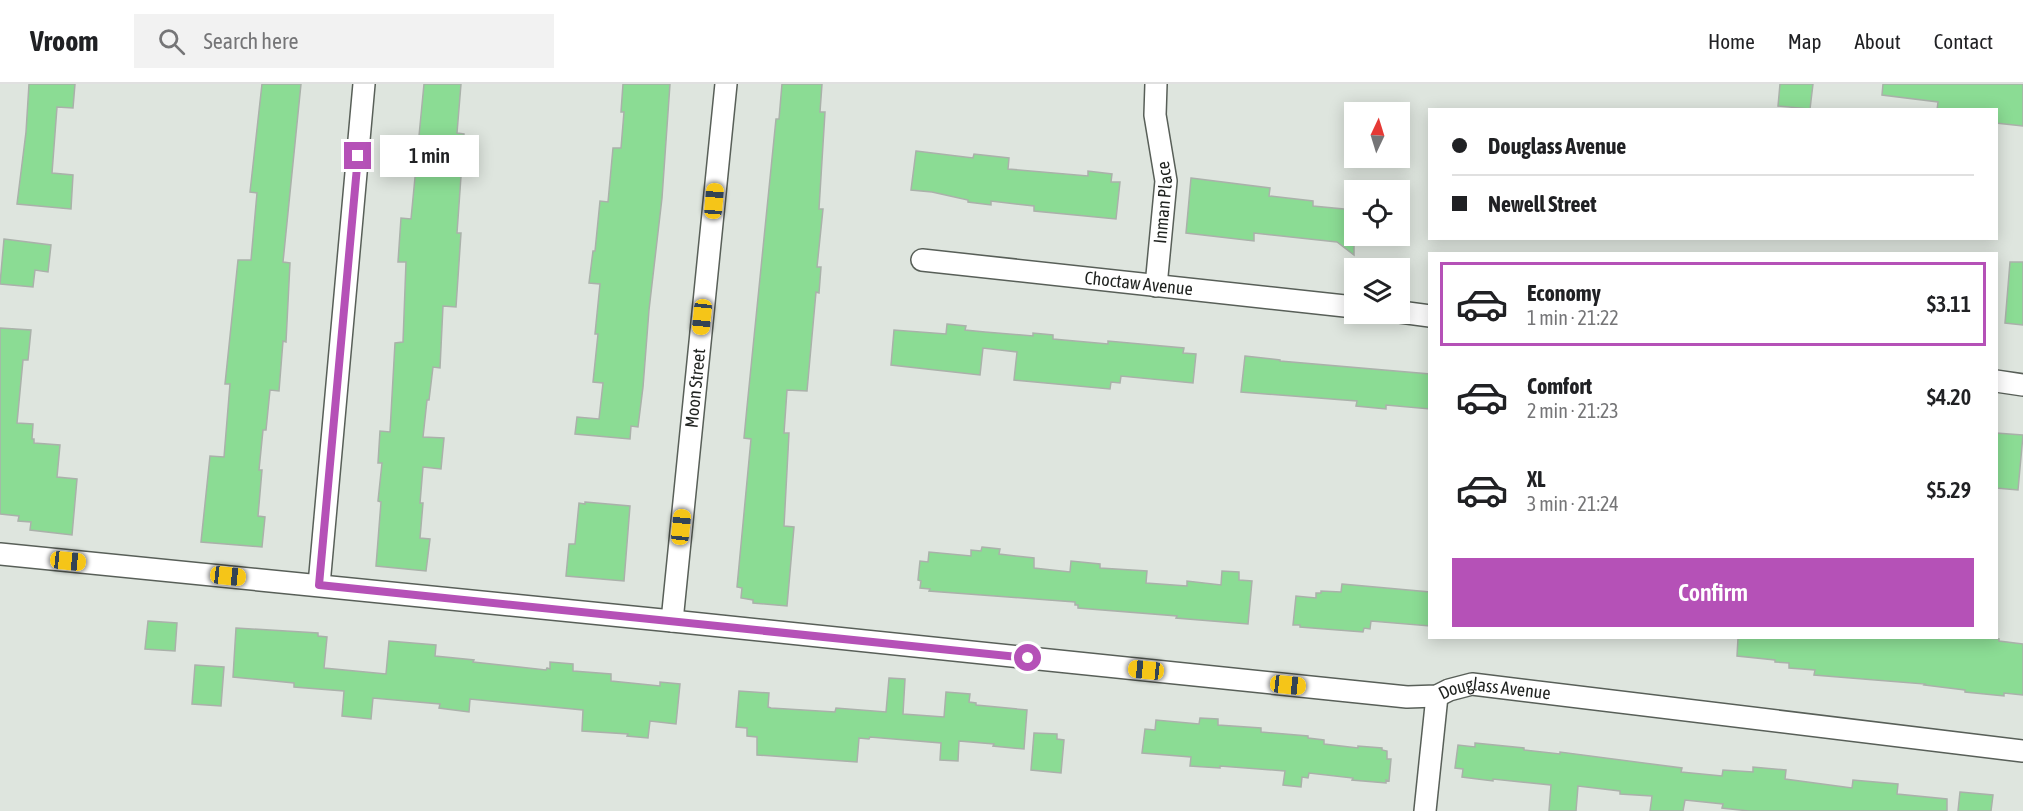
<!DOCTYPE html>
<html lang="en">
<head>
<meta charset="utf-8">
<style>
  body { margin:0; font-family:"Asap Condensed",sans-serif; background:#f2f2f2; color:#202124; height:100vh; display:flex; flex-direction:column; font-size:22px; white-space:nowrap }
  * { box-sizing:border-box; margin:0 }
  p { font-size:20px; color:#757577 }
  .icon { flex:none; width:33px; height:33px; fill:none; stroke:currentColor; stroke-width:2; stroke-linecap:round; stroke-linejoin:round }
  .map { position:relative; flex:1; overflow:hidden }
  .side { position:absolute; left:1428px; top:168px; width:570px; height:387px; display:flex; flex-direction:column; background:#fff; border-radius:0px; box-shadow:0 3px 15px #0003 }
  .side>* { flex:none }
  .top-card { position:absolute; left:1428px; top:24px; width:570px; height:132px; border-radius:0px; box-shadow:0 3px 15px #0003; display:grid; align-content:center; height:132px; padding:0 24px; background:#fff }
  .needle { width:39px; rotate:4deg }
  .fabs { position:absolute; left:1344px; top:18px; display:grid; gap:12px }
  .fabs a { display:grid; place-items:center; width:66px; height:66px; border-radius:0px; background:#fff; box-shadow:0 3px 15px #0003; font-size:30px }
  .end { position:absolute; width:27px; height:27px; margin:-14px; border:8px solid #b551b7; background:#fff; box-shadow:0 0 0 3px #fff }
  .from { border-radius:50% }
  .bubble { position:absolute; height:42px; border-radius:0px; background:#fff; box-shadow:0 3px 15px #0003; font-size:20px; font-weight:600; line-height:42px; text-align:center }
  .car { position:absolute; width:18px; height:36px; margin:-18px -9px; border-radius:8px; box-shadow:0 0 4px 2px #0007; background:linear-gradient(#f5c518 24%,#345 0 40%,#f5c518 0 76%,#345 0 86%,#f5c518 0) }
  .top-card b { display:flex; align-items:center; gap:21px; height:57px; font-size:22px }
  .top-card b+b { border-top:2px solid #e0e0e0 }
  .top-card i { width:15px; height:15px; background:#202124 }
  ul { padding:10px 0 0; list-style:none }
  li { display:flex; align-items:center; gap:18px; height:84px; margin:0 12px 9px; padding:0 12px; border:3px solid transparent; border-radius:0px }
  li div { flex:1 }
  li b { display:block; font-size:22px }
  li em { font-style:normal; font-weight:600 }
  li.current { border-color:#b551b7 }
  li>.icon { width:54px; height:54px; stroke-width:1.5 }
  .cta { display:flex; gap:12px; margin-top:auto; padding:12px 24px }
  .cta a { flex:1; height:69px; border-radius:0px; background:#b551b7; color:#fff; font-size:24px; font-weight:600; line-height:69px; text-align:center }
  header { display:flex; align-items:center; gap:36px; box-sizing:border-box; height:84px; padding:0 30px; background:#fff; border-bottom:2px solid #e0e0e0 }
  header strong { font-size:28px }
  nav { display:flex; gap:33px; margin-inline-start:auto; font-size:21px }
  .search { width:420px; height:54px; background:#f2f2f2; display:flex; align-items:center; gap:15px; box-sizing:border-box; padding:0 21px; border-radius:0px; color:#757577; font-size:22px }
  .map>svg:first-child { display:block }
  .building { fill:#8bdc94; stroke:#aab1aa; stroke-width:1.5 }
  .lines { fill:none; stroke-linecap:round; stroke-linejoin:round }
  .minor-casing { stroke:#585f58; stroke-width:24 }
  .minor { stroke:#fff; stroke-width:21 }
  .route { stroke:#b551b7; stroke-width:8 }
  .labels { text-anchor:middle; stroke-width:6; stroke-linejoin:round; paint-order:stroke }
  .street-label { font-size:18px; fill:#1f221f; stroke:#ebf3eb }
</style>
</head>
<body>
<header>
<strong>Vroom</strong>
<div class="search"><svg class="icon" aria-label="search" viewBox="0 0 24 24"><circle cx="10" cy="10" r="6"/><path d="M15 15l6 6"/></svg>Search here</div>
<nav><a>Home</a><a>Map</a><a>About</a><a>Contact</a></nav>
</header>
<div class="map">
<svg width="2023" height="727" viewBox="0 0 2023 727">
  <rect width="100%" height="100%" fill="#dee5de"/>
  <g class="building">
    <polygon points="29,0 75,0 73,24 57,23 52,89 73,91 71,125 17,120 26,48"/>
    <polygon points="262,0 301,0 283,178 290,179 286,258 283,257 279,307 270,306 266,346 263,346 259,386 262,386 258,432 265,433 262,463 201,458 210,372 224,373 230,300 225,300 238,176 251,176 257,109 250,108"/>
    <polygon points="424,0 461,0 457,49 464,50 457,149 461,149 456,223 443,222 440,284 433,283 429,316 427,316 423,353 444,354 441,385 423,383 420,419 423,419 420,454 430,455 426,487 376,482 381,418 378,417 382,379 378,379 380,347 390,348 395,259 403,258 406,178 398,178 401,134 411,135"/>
    <polygon points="623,0 670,0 662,114 649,226 643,303 638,343 631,342 630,355 575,350 577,333 599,335 603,299 593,298 598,250 595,250 600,200 589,199 593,167 595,167 600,117 608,118 613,64 621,64 624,28 621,28"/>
    <polygon points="782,0 822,0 820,28 825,28 819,125 823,125 817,183 821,183 819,209 816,208 807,307 787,306 784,349 789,349 784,442 794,443 787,522 753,519 753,516 741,514 742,504 737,503 751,355 744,354 747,323 776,35 779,35"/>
    <polygon points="1780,0 1813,0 1810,25 1778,22"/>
    <polygon points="1883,0 2023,0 2023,42 1996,39 1996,26 1937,26 1938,18 1882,11"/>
    <polygon points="916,67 973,74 974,70 1009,74 1008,85 1088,92 1088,87 1112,90 1111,98 1120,98 1116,135 1034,127 1034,122 991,117 991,121 968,118 968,116 932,108 911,106"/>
    <polygon points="1191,94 1270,104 1269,112 1313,117 1313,122 1354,126 1354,171 1337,158 1254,149 1254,157 1186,149"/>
    <polygon points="4,155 51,161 48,188 35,186 33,203 0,200"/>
    <polygon points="2010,178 2023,178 2023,241 2005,239"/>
    <polygon points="947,240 966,242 965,246 985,248 1033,252 1033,249 1053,251 1053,255 1108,260 1108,257 1184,264 1183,269 1196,270 1193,299 1121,292 1120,299 1111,298 1110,305 1014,296 1017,268 983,264 980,291 891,281 894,246 946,250"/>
    <polygon points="0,244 31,246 28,276 23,276 17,339 33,340 32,355 34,355 34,359 60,361 57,393 77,395 72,451 30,446 31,438 18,437 19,432 0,430"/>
    <polygon points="1245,272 1280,276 1280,277 1430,290 1430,325 1386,321 1386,325 1356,322 1357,317 1241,308"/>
    <polygon points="1996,349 2023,351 2018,406 1996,404"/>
    <polygon points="585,418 630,422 624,497 566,492 569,460 575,460 579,419 585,420"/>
    <polygon points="982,463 1000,465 999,470 1034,474 1034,484 1070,488 1071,477 1100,480 1100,484 1147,487 1146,499 1187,502 1187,497 1221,501 1222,487 1239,488 1239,496 1252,497 1248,540 1176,534 1177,532 1078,524 1078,521 1075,521 1075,518 929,507 930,505 920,504 921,497 918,496 920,477 928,478 929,468 971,472 971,466 981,467"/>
    <polygon points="1342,500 1430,508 1430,542 1371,537 1370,545 1364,544 1363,548 1300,543 1300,541 1293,541 1296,512 1316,514 1316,509 1321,509 1321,507 1341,508"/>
    <polygon points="148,537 177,539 175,567 145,565"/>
    <polygon points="236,544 318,549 318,552 327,553 324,584 386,590 389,557 436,561 435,572 474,576 473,578 546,586 547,584 550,585 550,578 573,580 573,587 611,590 611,597 660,602 660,598 680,600 676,640 650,637 648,654 627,652 628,650 582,647 583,626 470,615 469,628 439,624 440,620 373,614 371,635 342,632 344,607 294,603 294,599 233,593"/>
    <polygon points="1738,554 1984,554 1999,555 1999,557 2023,560 2023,611 2004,609 2004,612 1965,608 1965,606 1924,601 1925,600 1814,591 1815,586 1789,584 1789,579 1775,578 1775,576 1737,572"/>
    <polygon points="195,581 224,583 221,622 192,620"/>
    <polygon points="889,594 905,595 903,630 944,633 946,608 970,610 969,618 976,619 976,621 1027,626 1024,665 993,662 994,660 959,657 958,677 940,676 941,659 870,653 869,655 859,654 857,678 757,671 757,653 747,652 747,644 736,643 739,607 769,609 768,623 771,624 835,628 836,624 886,628"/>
    <polygon points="1200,634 1218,635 1218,641 1261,644 1261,648 1308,652 1308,654 1324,656 1324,660 1358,664 1358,662 1382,664 1382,666 1387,667 1387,675 1391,675 1389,697 1386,696 1386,699 1352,696 1353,694 1309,689 1308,694 1302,693 1301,703 1283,701 1285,687 1220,682 1220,684 1190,682 1191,673 1142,669 1145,645 1155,646 1156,636 1199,640"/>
    <polygon points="1034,649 1057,650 1057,655 1064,656 1061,689 1031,686"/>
    <polygon points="1475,659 1524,664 1524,666 1560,670 1560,668 1682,684 1681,688 1722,692 1723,686 1753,688 1753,683 1786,686 1785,695 1852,704 1853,696 1898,700 1897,710 1947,715 1947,727 1749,727 1722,724 1723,720 1685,716 1683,727 1650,727 1652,712 1620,710 1620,707 1578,702 1576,727 1549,727 1551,701 1493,695 1493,697 1462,693 1463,685 1455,684 1458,661 1475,663"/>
    <polygon points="1960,708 1993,711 1991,727 1958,727"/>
  </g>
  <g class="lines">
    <g class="minor-casing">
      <g id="minor">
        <path id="s1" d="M922,176l432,47"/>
        <path id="s2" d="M1156,202l10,-105 -11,-66 1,-31"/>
        <polyline points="1400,228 1430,232"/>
        <polyline points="1996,297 2023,301"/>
        <path id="s3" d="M0,470l672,67 735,76 30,-1 12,-6 23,-6 551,67"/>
        <polyline points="319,501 364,0"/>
        <path id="s4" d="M672,537l54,-537"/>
        <polyline points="1425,727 1437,612"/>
      </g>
    </g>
    <use href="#minor" class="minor"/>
  </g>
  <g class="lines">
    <polyline class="route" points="358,72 319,501 1028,574"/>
  </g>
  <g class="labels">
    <g class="street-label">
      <text dy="6" stroke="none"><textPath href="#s2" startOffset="84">Inman Place</textPath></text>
      <text dy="6" stroke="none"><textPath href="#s1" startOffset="218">Choctaw Avenue</textPath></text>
      <text dy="6" stroke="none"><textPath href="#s4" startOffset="234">Moon Street</textPath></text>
      <text dy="6" stroke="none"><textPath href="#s3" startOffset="1504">Douglass Avenue</textPath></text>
    </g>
  </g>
</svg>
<div class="fabs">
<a><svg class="needle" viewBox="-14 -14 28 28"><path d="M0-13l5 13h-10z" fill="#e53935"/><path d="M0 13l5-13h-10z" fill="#757577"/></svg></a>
<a><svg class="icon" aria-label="locate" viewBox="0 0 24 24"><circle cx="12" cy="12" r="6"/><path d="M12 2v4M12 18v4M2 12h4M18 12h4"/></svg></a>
<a><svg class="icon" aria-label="layers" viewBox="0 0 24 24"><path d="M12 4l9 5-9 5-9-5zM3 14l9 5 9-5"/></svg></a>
</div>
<i class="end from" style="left:1028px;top:574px"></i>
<i class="end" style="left:358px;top:72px"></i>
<div class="bubble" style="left:380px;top:51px;width:99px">1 min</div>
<i class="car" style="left:714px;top:117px;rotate:5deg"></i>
<i class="car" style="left:702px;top:233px;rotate:186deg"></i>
<i class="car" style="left:681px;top:443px;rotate:6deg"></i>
<i class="car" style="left:68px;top:477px;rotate:96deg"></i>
<i class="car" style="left:228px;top:492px;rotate:96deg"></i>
<i class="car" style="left:1146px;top:586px;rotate:276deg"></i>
<i class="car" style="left:1288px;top:601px;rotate:96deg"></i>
<div class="top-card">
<b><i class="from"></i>Douglass Avenue</b>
<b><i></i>Newell Street</b>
</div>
<section class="side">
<ul>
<li class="current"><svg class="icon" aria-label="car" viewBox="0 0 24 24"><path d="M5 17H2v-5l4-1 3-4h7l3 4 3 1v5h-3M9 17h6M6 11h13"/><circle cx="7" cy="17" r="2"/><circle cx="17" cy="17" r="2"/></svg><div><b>Economy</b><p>1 min · 21:22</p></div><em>$3.11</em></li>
<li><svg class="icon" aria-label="car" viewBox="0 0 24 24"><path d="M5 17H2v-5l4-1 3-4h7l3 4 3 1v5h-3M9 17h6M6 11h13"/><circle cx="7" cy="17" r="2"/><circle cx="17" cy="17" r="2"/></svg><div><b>Comfort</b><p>2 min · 21:23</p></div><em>$4.20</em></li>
<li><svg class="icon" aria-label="car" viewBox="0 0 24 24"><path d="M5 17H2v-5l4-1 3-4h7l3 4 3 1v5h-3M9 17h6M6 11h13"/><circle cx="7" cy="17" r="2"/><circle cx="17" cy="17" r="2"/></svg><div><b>XL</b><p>3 min · 21:24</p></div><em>$5.29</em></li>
</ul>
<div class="cta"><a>Confirm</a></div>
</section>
</div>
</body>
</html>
